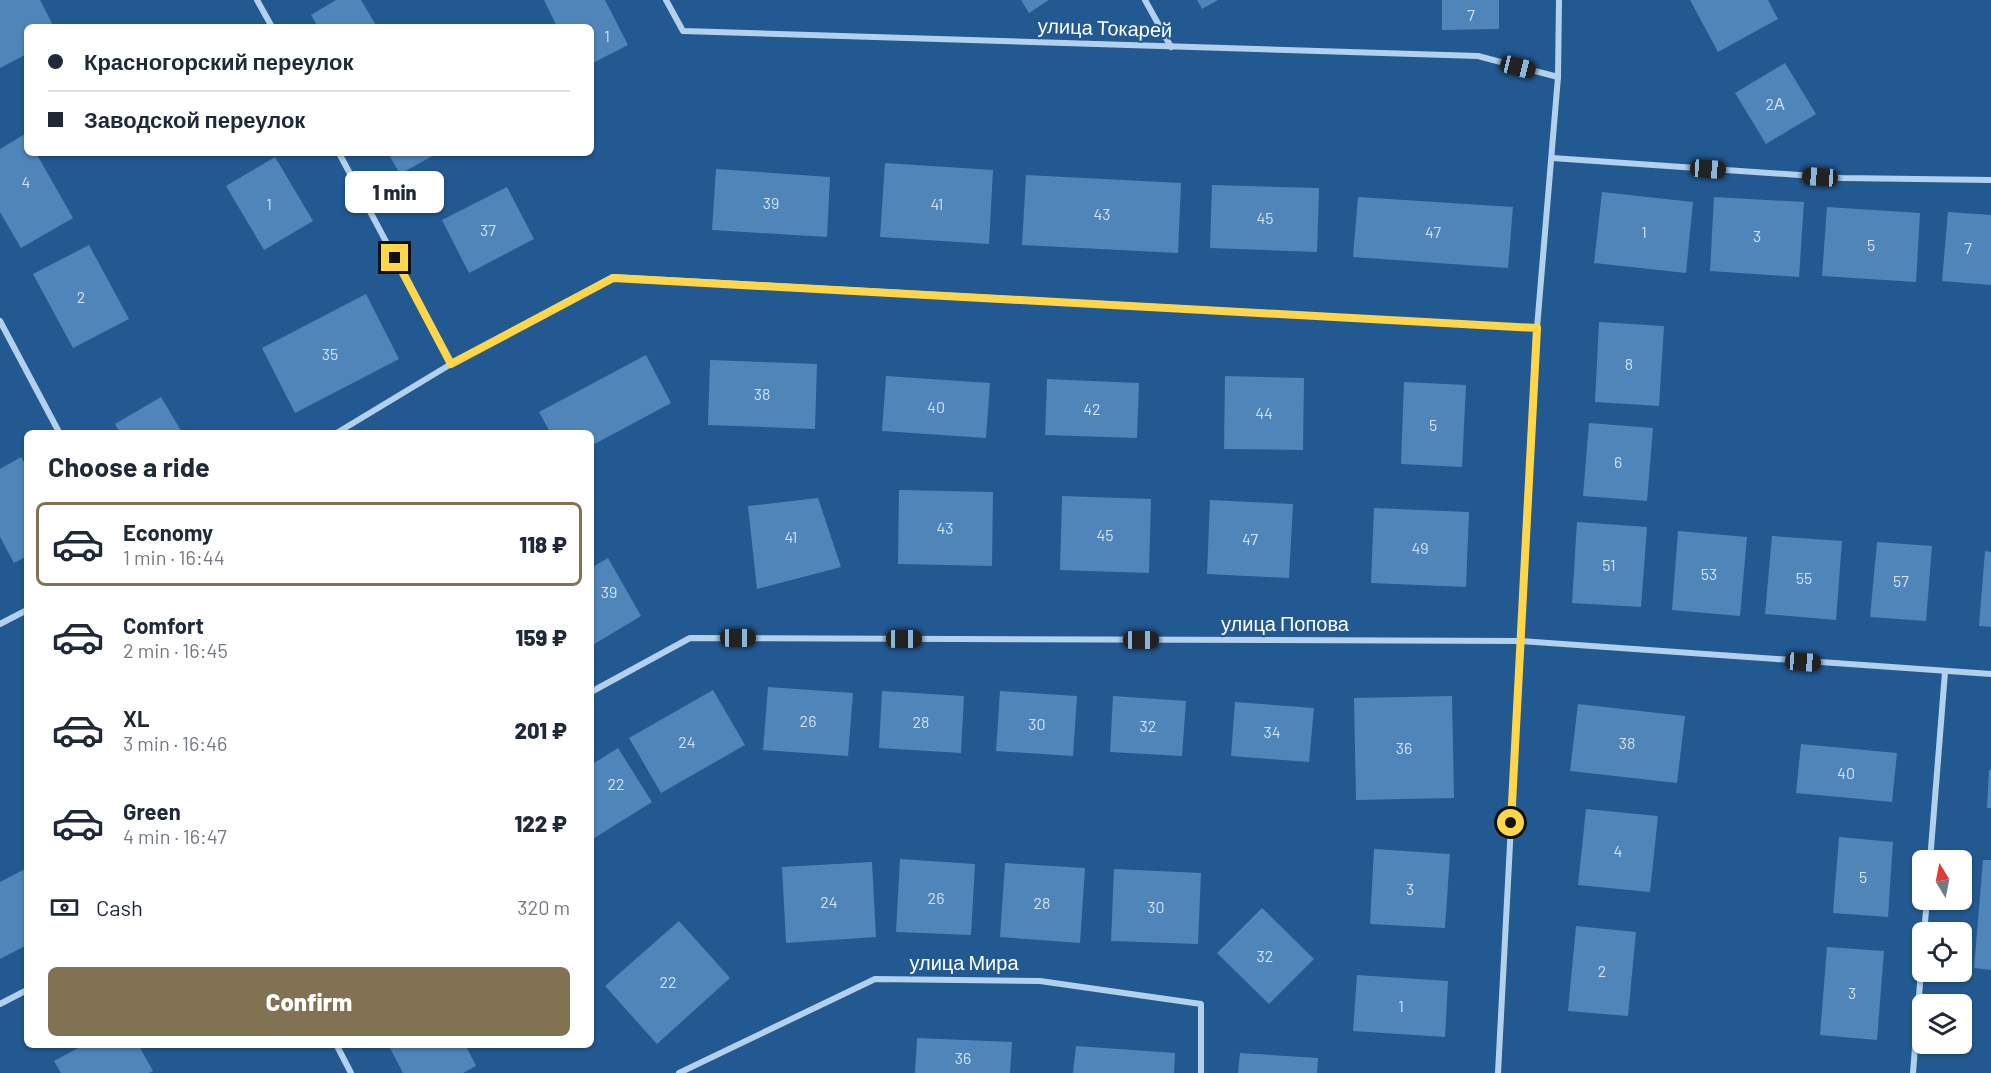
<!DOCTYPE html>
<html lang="en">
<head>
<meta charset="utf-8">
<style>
  body { margin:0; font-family:Barlow,sans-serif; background:#f6f6f7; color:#1f2937; height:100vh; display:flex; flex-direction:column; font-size:22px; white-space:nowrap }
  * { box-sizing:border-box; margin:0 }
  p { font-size:20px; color:#747a83 }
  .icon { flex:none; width:33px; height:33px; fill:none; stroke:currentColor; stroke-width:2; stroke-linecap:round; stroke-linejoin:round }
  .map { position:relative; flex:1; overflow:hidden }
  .panel { position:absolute; left:24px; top:430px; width:570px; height:618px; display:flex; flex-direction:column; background:#fff; border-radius:9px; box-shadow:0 2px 4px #0004 }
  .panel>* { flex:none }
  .hud { position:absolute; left:24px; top:24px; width:570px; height:132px; border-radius:9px; box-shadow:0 2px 4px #0004; display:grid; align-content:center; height:132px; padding:0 24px; background:#fff }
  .needle { width:39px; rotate:350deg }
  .buttons { position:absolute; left:1912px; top:850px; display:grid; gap:12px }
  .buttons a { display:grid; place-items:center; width:60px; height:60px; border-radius:9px; background:#fff; box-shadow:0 2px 4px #0004; font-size:30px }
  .end { position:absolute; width:27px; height:27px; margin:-14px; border:8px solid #ffd54a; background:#111; box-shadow:0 0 0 3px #111 }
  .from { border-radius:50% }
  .bubble { position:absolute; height:42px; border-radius:9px; background:#fff; box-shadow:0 2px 4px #0004; font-size:20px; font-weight:800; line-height:42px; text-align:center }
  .car { position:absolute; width:18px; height:36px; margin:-18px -9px; border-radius:8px; box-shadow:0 0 4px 2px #0007; background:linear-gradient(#222 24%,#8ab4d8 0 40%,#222 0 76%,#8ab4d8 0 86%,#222 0) }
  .hud b { display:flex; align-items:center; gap:21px; height:57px; font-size:22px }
  .hud b+b { border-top:2px solid #e0e1e3 }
  .hud i { width:15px; height:15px; background:#1f2937 }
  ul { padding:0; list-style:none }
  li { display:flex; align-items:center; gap:18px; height:84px; margin:0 12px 9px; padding:0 12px; border:3px solid transparent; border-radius:9px }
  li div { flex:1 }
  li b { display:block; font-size:22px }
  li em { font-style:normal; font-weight:800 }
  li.current { border-color:#817253 }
  li>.icon { width:54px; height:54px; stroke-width:1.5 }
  h2 { padding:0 24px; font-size:27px; line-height:72px }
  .pay { display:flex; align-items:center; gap:15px; height:66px; padding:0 24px; font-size:22px }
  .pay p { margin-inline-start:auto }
  .button { display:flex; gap:12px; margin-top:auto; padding:12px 24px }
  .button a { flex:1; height:69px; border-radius:9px; background:#817253; color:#fff; font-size:24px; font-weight:800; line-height:69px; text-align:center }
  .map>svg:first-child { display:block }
  .building { fill:#4f85b9 }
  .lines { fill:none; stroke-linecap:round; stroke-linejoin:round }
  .street { stroke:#b3d1ed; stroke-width:6 }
  .route { stroke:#ffd54a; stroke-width:8 }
  .labels { text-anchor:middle; stroke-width:4.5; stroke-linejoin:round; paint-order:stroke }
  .number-label { font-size:16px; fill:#d3e0ee }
  .street-label { font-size:20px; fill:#fff; stroke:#225991 }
</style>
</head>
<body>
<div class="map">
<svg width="1991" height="1073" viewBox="0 0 1991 1073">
  <rect width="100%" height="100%" fill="#225991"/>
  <g class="building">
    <polygon points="0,0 40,0 54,27 27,27 27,54 0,68"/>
    <polygon points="336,0 361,0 377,27 318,27 311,15"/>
    <polygon points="544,0 605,0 628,45 591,64 591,27 557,27"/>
    <polygon points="1021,0 1049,0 1029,13"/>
    <polygon points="1197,0 1218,0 1202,9"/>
    <polygon points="1442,0 1499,0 1499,29 1442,30"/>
    <polygon points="1690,0 1768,0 1778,19 1718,52"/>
    <polygon points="1785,63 1816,114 1766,144 1735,93"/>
    <polygon points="25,134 27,137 27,153 36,153 73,218 21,248 0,212 0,149"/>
    <polygon points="388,153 438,153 400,174"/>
    <polygon points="275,157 313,221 264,250 226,186"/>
    <polygon points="885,163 993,170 989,244 880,237"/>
    <polygon points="716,169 830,177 827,237 712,230"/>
    <polygon points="1026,175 1181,183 1178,253 1022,245"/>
    <polygon points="1212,185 1319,188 1317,252 1210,248"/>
    <polygon points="507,187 534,239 469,273 442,220"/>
    <polygon points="1602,192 1693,202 1686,273 1594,263"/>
    <polygon points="1358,197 1513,207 1508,268 1353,257"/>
    <polygon points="1714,197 1804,202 1799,277 1710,271"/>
    <polygon points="1827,207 1920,213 1916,282 1822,276"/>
    <polygon points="1948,212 1991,215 1991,285 1942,281"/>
    <polygon points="89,245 129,319 73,348 33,274"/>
    <polygon points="366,294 399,359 295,413 262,348"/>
    <polygon points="1599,322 1664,326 1659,406 1595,402"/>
    <polygon points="646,355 671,403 591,446 591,434 551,434 539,412"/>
    <polygon points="710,360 817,364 815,429 708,425"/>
    <polygon points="886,376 990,383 986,438 882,431"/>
    <polygon points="1225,376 1304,378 1303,450 1224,449"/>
    <polygon points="1047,379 1139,383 1137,438 1045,435"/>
    <polygon points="1404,382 1466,385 1462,467 1401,464"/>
    <polygon points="161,397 183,434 121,434 115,424"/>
    <polygon points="1589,423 1653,428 1647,501 1583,496"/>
    <polygon points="21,457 27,467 27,556 14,563 0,537 0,469"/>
    <polygon points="899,490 993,492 992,566 898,564"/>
    <polygon points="1062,496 1151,499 1149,573 1060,570"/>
    <polygon points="818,498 841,567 757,589 748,506"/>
    <polygon points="1210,500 1293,504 1289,578 1207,574"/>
    <polygon points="1374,508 1469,512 1466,587 1371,583"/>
    <polygon points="1577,522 1647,527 1641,607 1572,603"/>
    <polygon points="1678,531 1747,537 1740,616 1672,610"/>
    <polygon points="1772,536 1842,541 1836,620 1765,614"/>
    <polygon points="1877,542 1932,546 1926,621 1870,617"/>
    <polygon points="1985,551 1991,552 1991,627 1979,626"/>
    <polygon points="608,558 641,616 591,646 591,568"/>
    <polygon points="768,687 853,693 848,756 763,750"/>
    <polygon points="713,690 745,745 661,793 629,738"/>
    <polygon points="882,691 964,696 961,753 879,748"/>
    <polygon points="1000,691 1077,696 1073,756 996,751"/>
    <polygon points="1113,696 1186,701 1182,756 1110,752"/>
    <polygon points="1452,696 1454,798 1356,800 1354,698"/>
    <polygon points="1235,702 1314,708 1309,762 1231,756"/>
    <polygon points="1578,704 1685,716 1677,783 1570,771"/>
    <polygon points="1801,744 1897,753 1892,802 1796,793"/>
    <polygon points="618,748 652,802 591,840 591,765"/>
    <polygon points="1989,770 1991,770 1991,808 1987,808"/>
    <polygon points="1586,809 1658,816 1650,892 1578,885"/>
    <polygon points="1839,837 1893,842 1888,917 1833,913"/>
    <polygon points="1374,849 1450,854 1445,928 1370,924"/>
    <polygon points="900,859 975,864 971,935 896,932"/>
    <polygon points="1983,860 1991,860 1991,970 1974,968"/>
    <polygon points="872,862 876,937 786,943 782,867"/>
    <polygon points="1005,863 1085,868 1080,943 1000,937"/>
    <polygon points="27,868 27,945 0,959 0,882"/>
    <polygon points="1114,869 1201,873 1198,944 1111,941"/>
    <polygon points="1262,908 1314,959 1269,1004 1217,953"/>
    <polygon points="679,921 730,978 657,1044 605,986"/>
    <polygon points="1576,926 1636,932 1628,1016 1568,1011"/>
    <polygon points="1827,947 1884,951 1877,1040 1820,1035"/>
    <polygon points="1357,975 1448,981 1445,1037 1353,1031"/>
    <polygon points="917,1038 1012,1042 1010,1073 915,1073"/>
    <polygon points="82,1046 139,1046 153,1071 149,1073 61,1073 54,1061"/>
    <polygon points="389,1046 466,1046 476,1066 463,1073 403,1073"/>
    <polygon points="1076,1046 1175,1053 1174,1073 1073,1073"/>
    <polygon points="1240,1053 1318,1058 1317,1073 1238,1073"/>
  </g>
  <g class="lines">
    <g class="street">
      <polyline points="257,0 272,27"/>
      <polyline points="666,0 683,31 1478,56 1558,77"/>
      <polyline points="1145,0 1171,47"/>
      <polyline points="339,153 451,364"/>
      <polyline points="1552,158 1842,178 1991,180"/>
      <polyline points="0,321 60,434"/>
      <polyline points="335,434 451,364 613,277 1537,328"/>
      <polyline points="0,624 27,610"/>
      <polyline points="591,692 690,638 1520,641 1991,674"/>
      <polyline points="1930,861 1945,672"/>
      <polyline points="1924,933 1927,900"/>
      <polyline points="0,1004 27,990"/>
      <polyline points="337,1046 351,1073"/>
      <polyline points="679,1073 875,979 1040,981 1201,1004 1201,1073"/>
      <polyline points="1498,1073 1537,328 1558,77 1559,0"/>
      <polyline points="1913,1073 1923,945"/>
    </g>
  </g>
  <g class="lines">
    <polyline class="route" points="395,258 451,364 613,278 1537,328 1511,823"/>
  </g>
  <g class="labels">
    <g class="number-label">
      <text x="1471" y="21">7</text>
      <text x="607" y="42">1</text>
      <text x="1775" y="110">2А</text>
      <text x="26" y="188">4</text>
      <text x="771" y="209">39</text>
      <text x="269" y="210">1</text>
      <text x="937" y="210">41</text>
      <text x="1102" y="220">43</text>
      <text x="1265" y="224">45</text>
      <text x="488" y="236">37</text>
      <text x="1433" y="238">47</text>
      <text x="1644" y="238">1</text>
      <text x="1757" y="242">3</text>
      <text x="1871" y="251">5</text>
      <text x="1968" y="254">7</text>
      <text x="81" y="303">2</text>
      <text x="330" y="360">35</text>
      <text x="1629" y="370">8</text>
      <text x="762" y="400">38</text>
      <text x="936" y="413">40</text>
      <text x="1092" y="415">42</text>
      <text x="1264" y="419">44</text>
      <text x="1433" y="431">5</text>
      <text x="1618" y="468">6</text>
      <text x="945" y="534">43</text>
      <text x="1105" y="541">45</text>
      <text x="791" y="543">41</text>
      <text x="1250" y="545">47</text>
      <text x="1420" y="554">49</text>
      <text x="1609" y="571">51</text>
      <text x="1709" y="580">53</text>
      <text x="1804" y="584">55</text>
      <text x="1901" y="587">57</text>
      <text x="609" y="598">39</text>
      <text x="808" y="727">26</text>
      <text x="921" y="728">28</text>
      <text x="1037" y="730">30</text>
      <text x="1148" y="732">32</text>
      <text x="1272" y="738">34</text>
      <text x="687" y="748">24</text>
      <text x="1627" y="749">38</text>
      <text x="1404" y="754">36</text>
      <text x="1846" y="779">40</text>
      <text x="616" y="790">22</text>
      <text x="1618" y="857">4</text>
      <text x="1863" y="883">5</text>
      <text x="1410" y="895">3</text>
      <text x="936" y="904">26</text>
      <text x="829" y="908">24</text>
      <text x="1042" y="909">28</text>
      <text x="1156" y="913">30</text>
      <text x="1265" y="962">32</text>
      <text x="1602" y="977">2</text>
      <text x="668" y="988">22</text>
      <text x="1852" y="999">3</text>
      <text x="1401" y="1012">1</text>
      <text x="963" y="1064">36</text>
    </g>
    <g class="street-label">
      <text transform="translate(1105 28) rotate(2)" y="7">улица Токарей</text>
      <text x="1285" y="631">улица Попова</text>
      <text x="964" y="970">улица Мира</text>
    </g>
  </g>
</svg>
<div class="buttons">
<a><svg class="needle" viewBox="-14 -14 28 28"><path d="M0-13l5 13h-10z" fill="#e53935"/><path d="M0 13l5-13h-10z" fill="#747a83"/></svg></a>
<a><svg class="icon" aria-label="locate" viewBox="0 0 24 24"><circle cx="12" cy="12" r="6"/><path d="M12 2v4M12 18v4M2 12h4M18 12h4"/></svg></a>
<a><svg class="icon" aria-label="layers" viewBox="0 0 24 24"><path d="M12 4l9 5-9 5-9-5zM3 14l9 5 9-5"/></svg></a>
</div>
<i class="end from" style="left:1511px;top:823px"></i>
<i class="end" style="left:395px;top:258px"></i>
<div class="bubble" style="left:345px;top:171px;width:99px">1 min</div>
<i class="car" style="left:1518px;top:67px;rotate:104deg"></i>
<i class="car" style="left:1708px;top:169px;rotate:94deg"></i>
<i class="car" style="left:1820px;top:177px;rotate:274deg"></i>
<i class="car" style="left:738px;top:638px;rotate:90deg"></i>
<i class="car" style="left:904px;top:639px;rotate:90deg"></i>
<i class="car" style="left:1141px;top:640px;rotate:90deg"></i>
<i class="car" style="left:1803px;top:662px;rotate:94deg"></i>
<div class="hud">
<b><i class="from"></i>Красногорский переулок</b>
<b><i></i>Заводской переулок</b>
</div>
<section class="panel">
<h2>Choose a ride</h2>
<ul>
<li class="current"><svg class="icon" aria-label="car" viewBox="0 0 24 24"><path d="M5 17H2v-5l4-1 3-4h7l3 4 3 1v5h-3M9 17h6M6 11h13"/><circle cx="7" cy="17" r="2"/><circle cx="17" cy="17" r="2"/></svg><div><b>Economy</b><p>1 min · 16:44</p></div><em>118 ₽</em></li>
<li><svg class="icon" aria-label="car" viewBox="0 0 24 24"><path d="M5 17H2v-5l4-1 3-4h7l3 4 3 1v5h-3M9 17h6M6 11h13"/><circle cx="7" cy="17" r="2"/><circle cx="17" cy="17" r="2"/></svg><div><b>Comfort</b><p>2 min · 16:45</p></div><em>159 ₽</em></li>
<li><svg class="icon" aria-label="car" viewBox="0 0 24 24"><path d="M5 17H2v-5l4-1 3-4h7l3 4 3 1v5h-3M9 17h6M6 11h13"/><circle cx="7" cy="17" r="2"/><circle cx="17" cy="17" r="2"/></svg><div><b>XL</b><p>3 min · 16:46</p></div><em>201 ₽</em></li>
<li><svg class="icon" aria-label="car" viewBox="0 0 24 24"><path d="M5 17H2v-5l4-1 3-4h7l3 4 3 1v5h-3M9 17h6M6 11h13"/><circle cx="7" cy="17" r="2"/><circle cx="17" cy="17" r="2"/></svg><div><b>Green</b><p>4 min · 16:47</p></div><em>122 ₽</em></li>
</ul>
<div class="pay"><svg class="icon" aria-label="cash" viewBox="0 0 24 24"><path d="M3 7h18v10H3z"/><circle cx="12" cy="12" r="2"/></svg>Cash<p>320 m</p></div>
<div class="button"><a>Confirm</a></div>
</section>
</div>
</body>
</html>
